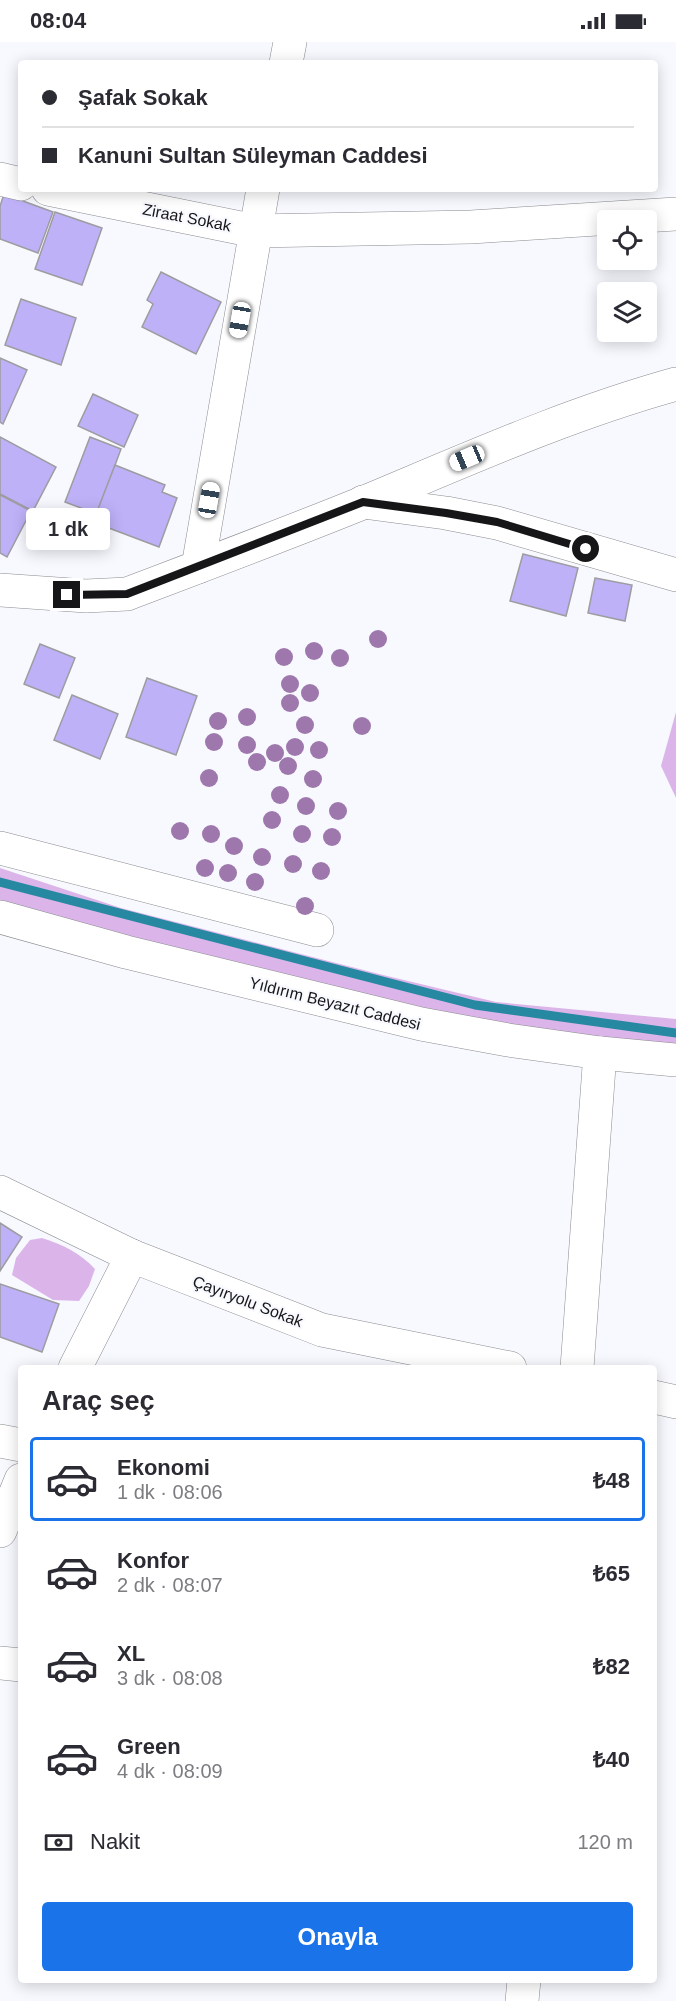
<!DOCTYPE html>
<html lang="tr">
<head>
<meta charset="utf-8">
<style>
  body { margin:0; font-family:Arial,sans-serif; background:#f2f2f3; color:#2b2b33; height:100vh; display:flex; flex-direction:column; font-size:22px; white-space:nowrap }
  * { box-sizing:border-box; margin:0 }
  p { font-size:20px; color:#7c7c81 }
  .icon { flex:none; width:33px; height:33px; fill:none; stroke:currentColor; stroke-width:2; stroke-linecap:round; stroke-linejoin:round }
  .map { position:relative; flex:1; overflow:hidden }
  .panel { position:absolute; left:18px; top:1323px; width:639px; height:618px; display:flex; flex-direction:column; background:#fff; border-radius:6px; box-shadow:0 3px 15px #0003 }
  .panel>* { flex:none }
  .top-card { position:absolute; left:18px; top:18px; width:640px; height:132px; border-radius:6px; box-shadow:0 3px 15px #0003; display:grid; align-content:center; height:132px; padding:0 24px; background:#fff }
  .tools { position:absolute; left:597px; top:168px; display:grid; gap:12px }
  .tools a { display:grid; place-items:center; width:60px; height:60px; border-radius:6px; background:#fff; box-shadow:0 3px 15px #0003; font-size:30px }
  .end { position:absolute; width:27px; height:27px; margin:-14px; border:8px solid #161618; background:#fff; box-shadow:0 0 0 3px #fff }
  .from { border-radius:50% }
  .bubble { position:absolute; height:42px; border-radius:6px; background:#fff; box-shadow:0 3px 15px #0003; font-size:20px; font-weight:700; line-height:42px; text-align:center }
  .car { position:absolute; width:18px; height:36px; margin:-18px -9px; border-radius:8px; box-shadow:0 0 4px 2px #0007; background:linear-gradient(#fff 24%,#345 0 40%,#fff 0 76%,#345 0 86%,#fff 0) }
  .top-card b { display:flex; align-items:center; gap:21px; height:57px; font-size:22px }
  .top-card b+b { border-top:2px solid #e1e1e2 }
  .top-card i { width:15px; height:15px; background:#2b2b33 }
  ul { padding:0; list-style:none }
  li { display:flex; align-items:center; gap:18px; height:84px; margin:0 12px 9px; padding:0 12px; border:3px solid transparent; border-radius:6px }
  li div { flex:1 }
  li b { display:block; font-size:22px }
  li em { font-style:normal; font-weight:700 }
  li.selected { border-color:#1a73e8 }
  li>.icon { width:54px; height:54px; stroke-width:1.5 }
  h2 { padding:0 24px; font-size:27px; line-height:72px }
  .pay { display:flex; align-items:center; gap:15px; height:66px; padding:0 24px; font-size:22px }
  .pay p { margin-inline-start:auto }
  .action { display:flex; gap:12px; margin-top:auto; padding:12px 24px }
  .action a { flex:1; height:69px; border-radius:6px; background:#1a73e8; color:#fff; font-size:24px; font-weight:700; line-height:69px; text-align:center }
  .status { display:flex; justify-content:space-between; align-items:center; height:42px; padding:0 30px; background:#fff; direction:ltr }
  .status svg { height:16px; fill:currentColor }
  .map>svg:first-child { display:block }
  .green { fill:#dbb5e9 }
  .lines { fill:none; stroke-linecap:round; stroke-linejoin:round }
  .stream { stroke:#2788a1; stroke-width:9 }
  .building { fill:#beb1f7; stroke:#9d9ca0; stroke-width:1.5 }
  .minor-casing { stroke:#8b8c90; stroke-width:34 }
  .minor { stroke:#fff; stroke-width:33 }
  .tree { fill:#9e78ad }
  .route { stroke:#161618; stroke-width:8 }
  .labels { text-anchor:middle; stroke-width:4.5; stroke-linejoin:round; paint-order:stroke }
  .street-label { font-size:16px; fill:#161618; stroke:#f7f9fe }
</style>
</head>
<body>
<div class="status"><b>08:04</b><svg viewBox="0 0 49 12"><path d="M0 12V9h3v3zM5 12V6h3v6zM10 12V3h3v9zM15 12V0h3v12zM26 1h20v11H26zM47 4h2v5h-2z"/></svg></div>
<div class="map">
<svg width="676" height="1959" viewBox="0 0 676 1959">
  <rect width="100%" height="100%" fill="#f7f9fe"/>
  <g class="green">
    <polygon points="676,670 676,756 661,724"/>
    <polygon points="0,826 121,866 383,933 496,960 676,977 676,1006 544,988 413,964 0,864"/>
    <path d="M42,1196c20,6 38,15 53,31l-6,17 -10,15 -26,-1 -41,-25 4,-17 14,-18z"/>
  </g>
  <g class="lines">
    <polyline class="stream" points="0,840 475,963 676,991"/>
  </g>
  <g class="building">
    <polygon points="4,152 53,170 38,211 0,197 0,164"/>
    <polygon points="55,170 102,186 82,243 35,227"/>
    <polygon points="161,230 221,260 196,312 142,285 153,262 147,258"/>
    <polygon points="21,257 76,276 61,323 5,303"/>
    <polygon points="0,316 27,328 3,382 0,380"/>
    <polygon points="93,352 138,373 124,405 78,384"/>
    <polygon points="0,395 56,425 33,469 0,452"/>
    <polygon points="90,395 121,407 97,472 65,460"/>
    <polygon points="115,423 165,443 162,450 177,456 159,505 93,480"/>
    <polygon points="0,453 31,469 7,515 0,511"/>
    <polygon points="523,512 578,526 566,574 510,559"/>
    <polygon points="595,536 632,543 625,579 588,571"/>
    <polygon points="40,602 75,616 59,656 24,642"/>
    <polygon points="147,636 197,654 176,713 126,695"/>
    <polygon points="72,653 118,672 100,717 54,698"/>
    <polygon points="0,1181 22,1195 0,1229"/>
    <polygon points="0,1242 59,1262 42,1310 0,1295"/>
  </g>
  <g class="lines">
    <g class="minor-casing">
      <g id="minor">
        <polyline points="286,21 290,0"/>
        <polyline points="0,137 21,142"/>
        <polyline points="48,147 255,189 471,185 676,172"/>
        <polyline points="363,460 446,471 497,481 676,533"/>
        <polyline points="198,525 263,147"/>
        <path d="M0,548l86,6 41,-2c79,-30 159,-60 238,-92 103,-43 203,-88 311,-118"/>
        <polyline points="0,806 317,888"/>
        <polyline points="0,875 126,910 421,982 508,998 600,1011 676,1018"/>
        <polyline points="0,1150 132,1214 322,1288 510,1326"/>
        <polyline points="75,1326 132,1214"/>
        <polyline points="577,1326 600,1011"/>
        <polyline points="654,1355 676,1360"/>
        <polyline points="0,1399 21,1403"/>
        <polyline points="0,1489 21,1438"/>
        <polyline points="0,1621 21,1623"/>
        <polyline points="522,1959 524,1938"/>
      </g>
    </g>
    <use href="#minor" class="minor"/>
  </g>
  <g class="tree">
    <circle cx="378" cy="597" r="9"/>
    <circle cx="314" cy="609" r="9"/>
    <circle cx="284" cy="615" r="9"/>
    <circle cx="340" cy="616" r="9"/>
    <circle cx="290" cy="642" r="9"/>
    <circle cx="310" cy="651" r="9"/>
    <circle cx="290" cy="661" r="9"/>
    <circle cx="247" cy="675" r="9"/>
    <circle cx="218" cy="679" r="9"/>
    <circle cx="305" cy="683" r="9"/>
    <circle cx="362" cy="684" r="9"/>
    <circle cx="214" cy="700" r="9"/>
    <circle cx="247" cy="703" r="9"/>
    <circle cx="295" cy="705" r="9"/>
    <circle cx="319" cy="708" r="9"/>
    <circle cx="275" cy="711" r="9"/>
    <circle cx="257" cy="720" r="9"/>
    <circle cx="288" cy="724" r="9"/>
    <circle cx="209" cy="736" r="9"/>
    <circle cx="313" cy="737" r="9"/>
    <circle cx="280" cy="753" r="9"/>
    <circle cx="306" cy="764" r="9"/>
    <circle cx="338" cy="769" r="9"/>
    <circle cx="272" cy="778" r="9"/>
    <circle cx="180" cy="789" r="9"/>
    <circle cx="211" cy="792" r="9"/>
    <circle cx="302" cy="792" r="9"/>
    <circle cx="332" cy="795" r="9"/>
    <circle cx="234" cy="804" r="9"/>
    <circle cx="262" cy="815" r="9"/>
    <circle cx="293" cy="822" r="9"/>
    <circle cx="205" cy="826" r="9"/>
    <circle cx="321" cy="829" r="9"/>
    <circle cx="228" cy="831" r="9"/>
    <circle cx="255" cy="840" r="9"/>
    <circle cx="305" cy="864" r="9"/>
  </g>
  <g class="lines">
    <polyline class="route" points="67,553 127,552 363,460 446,471 497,480 586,507"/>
  </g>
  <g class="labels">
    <g class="street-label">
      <text transform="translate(187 175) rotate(11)" y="6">Ziraat Sokak</text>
      <text transform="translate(335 961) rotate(14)" y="6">Yıldırım Beyazıt Caddesi</text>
      <text transform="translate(248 1259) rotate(21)" y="6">Çayıryolu Sokak</text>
    </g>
  </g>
</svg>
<div class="tools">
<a><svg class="icon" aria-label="locate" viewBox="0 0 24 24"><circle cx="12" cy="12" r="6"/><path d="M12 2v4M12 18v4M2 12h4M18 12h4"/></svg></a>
<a><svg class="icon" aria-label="layers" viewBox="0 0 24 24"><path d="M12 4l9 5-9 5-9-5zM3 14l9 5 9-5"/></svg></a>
</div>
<i class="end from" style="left:586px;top:507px"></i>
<i class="end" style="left:67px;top:553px"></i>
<div class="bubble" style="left:26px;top:466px;width:84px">1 dk</div>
<i class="car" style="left:240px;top:278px;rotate:190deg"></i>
<i class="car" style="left:467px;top:416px;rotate:247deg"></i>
<i class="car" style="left:209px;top:458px;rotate:10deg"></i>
<div class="top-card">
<b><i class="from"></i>Şafak Sokak</b>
<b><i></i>Kanuni Sultan Süleyman Caddesi</b>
</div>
<section class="panel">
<h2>Araç seç</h2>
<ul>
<li class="selected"><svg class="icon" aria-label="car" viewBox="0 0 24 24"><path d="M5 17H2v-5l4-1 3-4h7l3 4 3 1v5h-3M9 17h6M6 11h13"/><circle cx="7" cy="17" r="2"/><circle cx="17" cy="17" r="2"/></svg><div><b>Ekonomi</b><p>1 dk · 08:06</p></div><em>₺48</em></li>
<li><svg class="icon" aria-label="car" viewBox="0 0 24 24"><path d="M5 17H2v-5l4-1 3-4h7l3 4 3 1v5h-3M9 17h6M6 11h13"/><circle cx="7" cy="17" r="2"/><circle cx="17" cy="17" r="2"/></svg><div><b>Konfor</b><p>2 dk · 08:07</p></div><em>₺65</em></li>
<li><svg class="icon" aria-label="car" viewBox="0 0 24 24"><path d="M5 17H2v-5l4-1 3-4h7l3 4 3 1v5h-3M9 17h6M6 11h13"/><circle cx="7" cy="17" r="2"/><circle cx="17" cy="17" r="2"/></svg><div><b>XL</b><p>3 dk · 08:08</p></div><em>₺82</em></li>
<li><svg class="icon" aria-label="car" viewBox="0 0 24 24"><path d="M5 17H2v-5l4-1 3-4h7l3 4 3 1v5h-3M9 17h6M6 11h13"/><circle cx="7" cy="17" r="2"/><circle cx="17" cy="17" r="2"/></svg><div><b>Green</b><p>4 dk · 08:09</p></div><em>₺40</em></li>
</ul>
<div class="pay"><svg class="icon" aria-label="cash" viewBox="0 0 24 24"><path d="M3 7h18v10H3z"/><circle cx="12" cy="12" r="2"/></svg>Nakit<p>120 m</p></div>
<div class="action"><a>Onayla</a></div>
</section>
</div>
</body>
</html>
